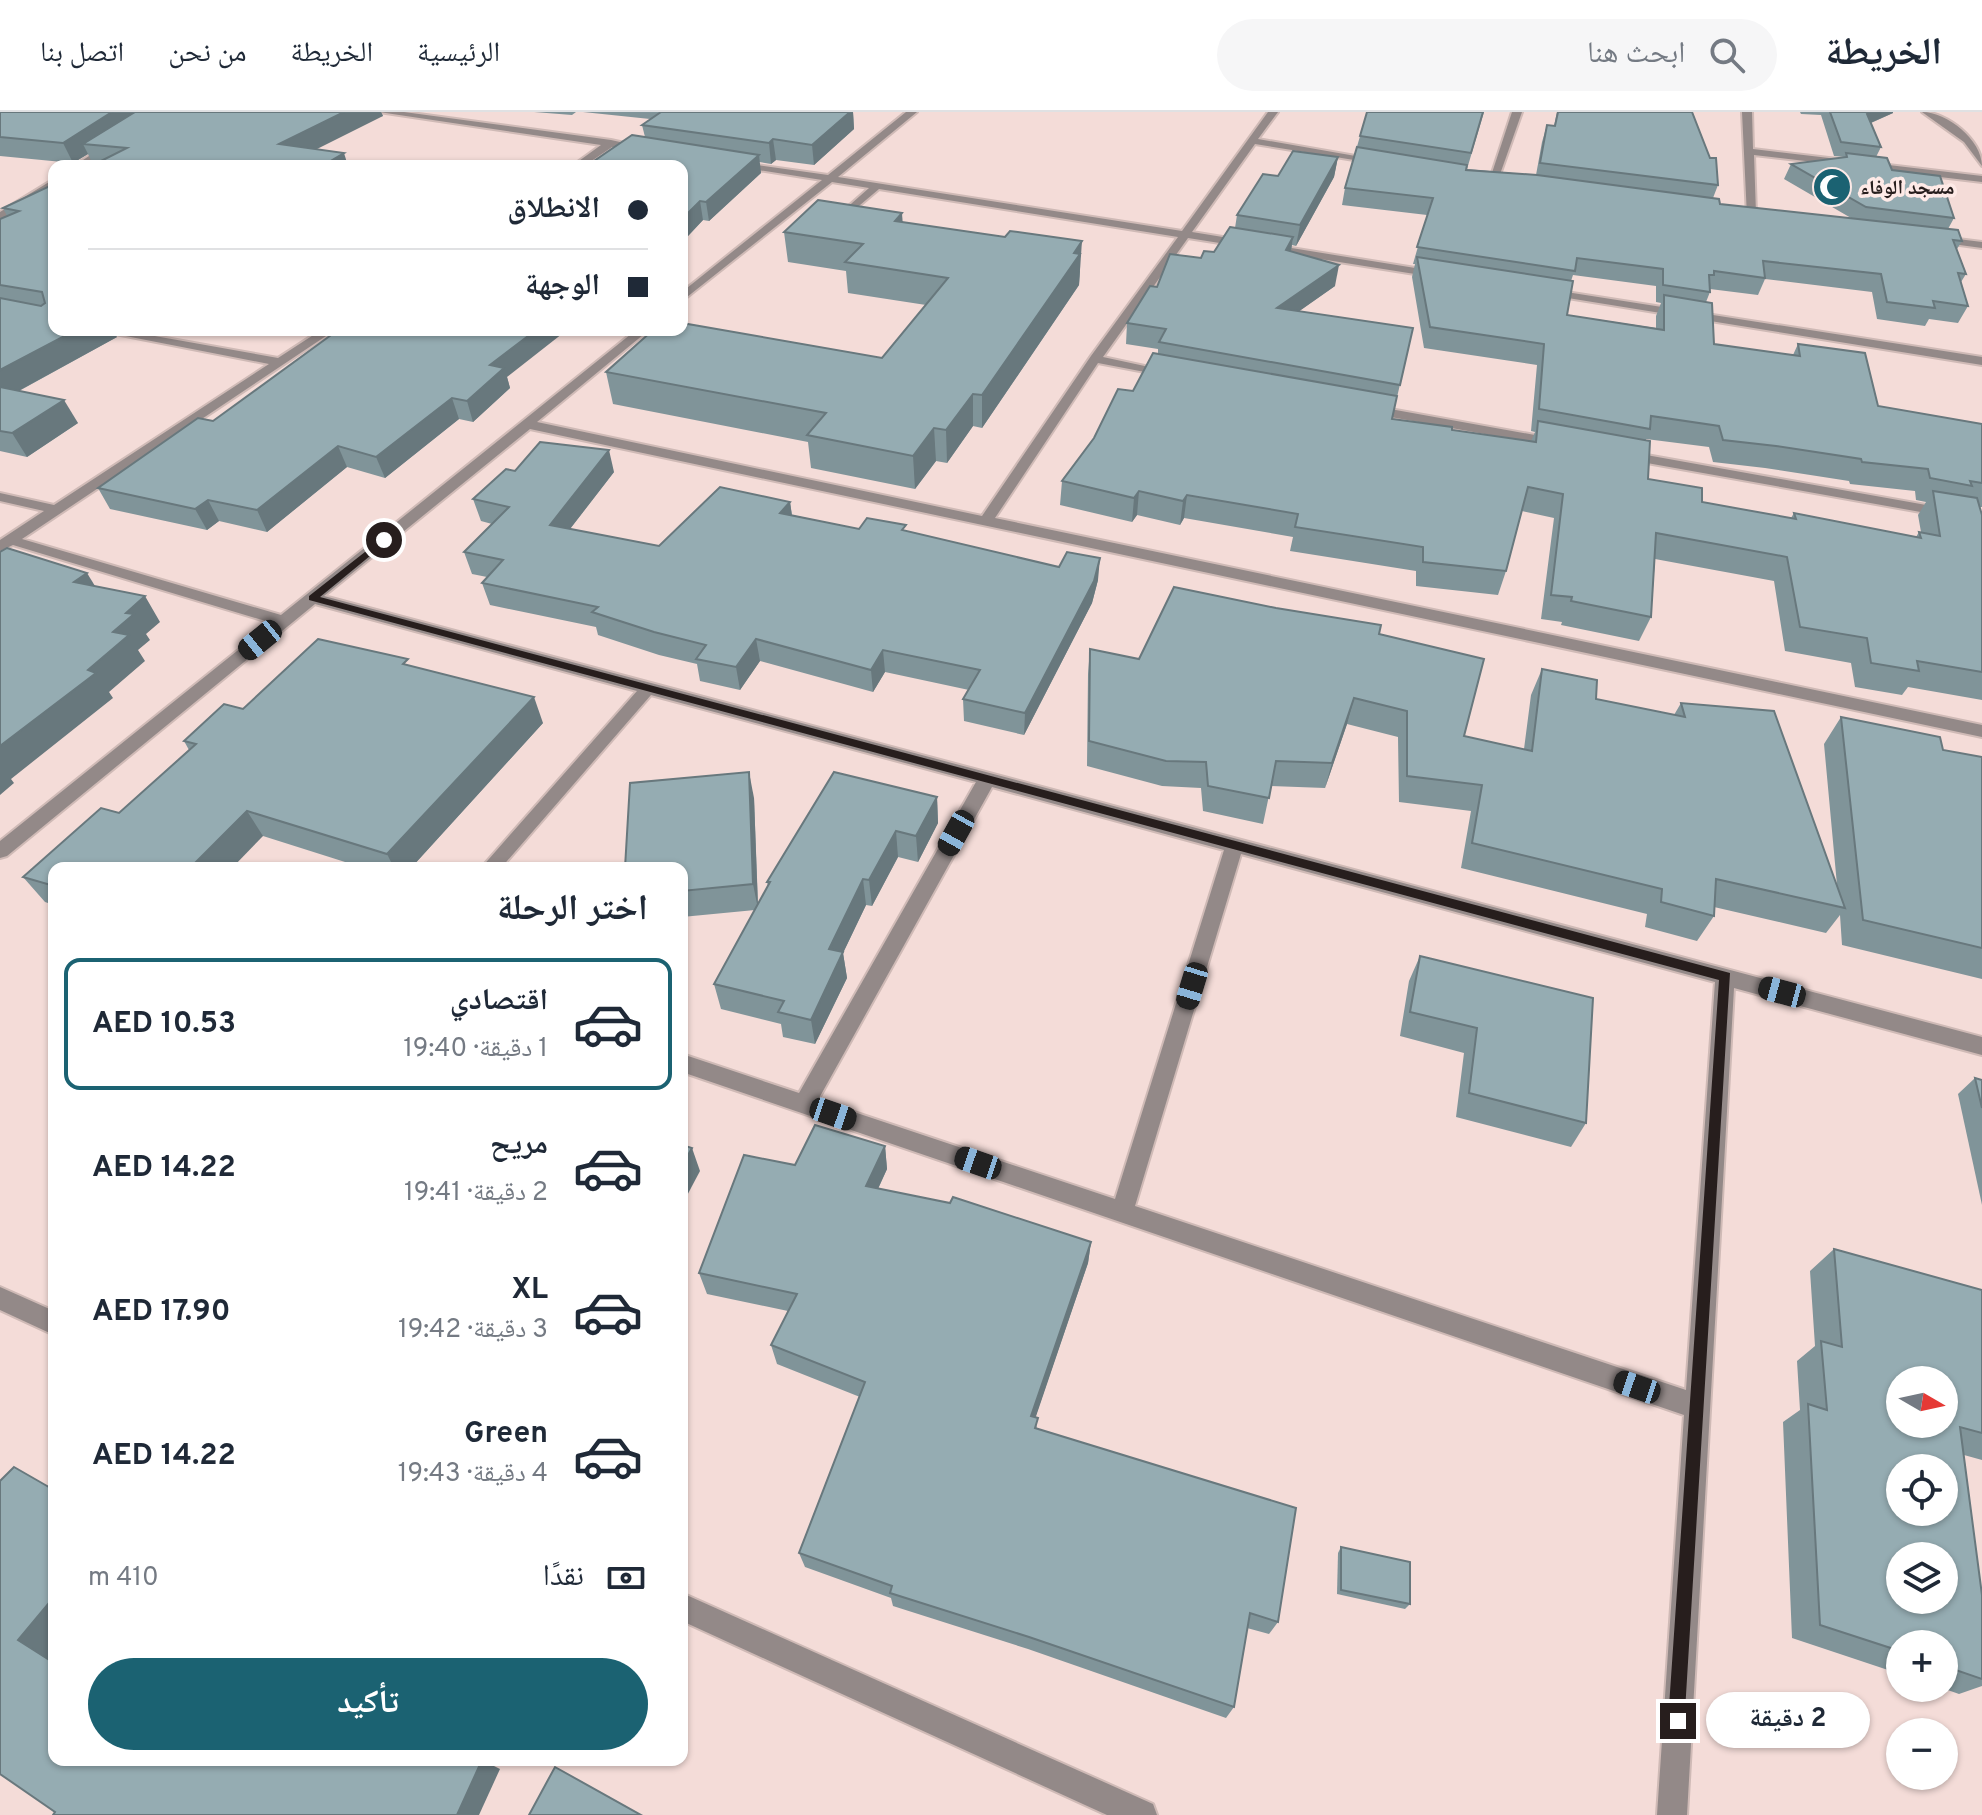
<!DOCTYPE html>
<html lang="ar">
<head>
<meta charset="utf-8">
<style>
  body { margin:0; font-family:Overpass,"Noto Naskh Arabic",sans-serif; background:#f6f6f7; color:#1f2937; direction:rtl; height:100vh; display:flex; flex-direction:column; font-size:30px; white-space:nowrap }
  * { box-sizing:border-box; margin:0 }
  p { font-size:26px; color:#747a83 }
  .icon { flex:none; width:44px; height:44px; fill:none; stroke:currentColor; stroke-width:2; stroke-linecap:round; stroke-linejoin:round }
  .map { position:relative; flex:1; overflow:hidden; direction:ltr }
  .panel { position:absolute; left:48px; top:750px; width:640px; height:904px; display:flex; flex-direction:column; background:#fff; border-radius:16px; box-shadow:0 2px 6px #0004; direction:rtl }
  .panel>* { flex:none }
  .hud { position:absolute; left:48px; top:48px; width:640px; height:176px; border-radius:16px; box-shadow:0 2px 6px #0004; direction:rtl; display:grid; align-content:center; height:176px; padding:0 40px; background:#fff }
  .needle { width:52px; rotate:99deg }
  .fabs { position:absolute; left:1886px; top:1254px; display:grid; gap:16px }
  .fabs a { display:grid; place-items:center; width:72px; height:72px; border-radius:50%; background:#fff; box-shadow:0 2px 6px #0004; font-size:40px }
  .end { position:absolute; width:36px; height:36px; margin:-18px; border:10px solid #271e1d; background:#fff; box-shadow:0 0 0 4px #fff }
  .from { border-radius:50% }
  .bubble { position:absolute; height:56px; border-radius:28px; background:#fff; box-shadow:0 2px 6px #0004; font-size:26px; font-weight:700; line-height:56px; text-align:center; direction:rtl }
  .car { position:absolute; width:24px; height:48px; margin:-24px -12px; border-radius:10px; box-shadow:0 0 6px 2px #0007; background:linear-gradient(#222 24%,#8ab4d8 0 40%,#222 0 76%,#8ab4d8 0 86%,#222 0) }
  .hud b { display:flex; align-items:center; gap:28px; height:76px; font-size:30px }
  .hud b+b { border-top:2px solid #e0e1e3 }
  .hud i { width:20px; height:20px; background:#1f2937 }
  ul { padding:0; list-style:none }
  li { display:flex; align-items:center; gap:24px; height:132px; margin:0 16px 12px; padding:0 24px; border:4px solid transparent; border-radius:16px }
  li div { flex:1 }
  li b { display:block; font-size:30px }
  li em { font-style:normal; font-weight:700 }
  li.current { border-color:#1b6272 }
  li>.icon { width:72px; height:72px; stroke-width:1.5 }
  h2 { padding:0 40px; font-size:36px; line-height:96px }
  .pay { display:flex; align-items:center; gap:20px; height:88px; padding:0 40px; font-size:30px }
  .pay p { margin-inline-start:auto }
  .primary-button { display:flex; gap:16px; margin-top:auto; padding:16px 40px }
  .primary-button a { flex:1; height:92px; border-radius:48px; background:#1b6272; color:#fff; font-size:32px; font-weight:700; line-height:92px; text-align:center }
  header { display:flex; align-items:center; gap:48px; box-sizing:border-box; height:112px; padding:0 40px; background:#fff; border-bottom:2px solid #e0e1e3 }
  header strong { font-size:38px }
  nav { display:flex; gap:44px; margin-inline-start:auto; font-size:28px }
  .search { width:560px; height:72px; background:#f6f6f7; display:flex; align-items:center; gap:20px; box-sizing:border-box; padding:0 28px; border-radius:44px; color:#747a83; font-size:30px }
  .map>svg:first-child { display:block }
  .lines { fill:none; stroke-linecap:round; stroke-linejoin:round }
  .minor-casing { stroke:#cfbab6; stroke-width:4 }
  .minor { fill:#938988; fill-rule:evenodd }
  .wall { fill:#809499; fill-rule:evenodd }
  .shaded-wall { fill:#68787d }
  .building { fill:#95acb2; stroke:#68787d; stroke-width:2; fill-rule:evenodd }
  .route { fill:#271e1d }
  .labels { text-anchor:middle; stroke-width:7; stroke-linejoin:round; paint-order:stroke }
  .far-poi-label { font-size:20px; font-weight:bold; fill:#271e1d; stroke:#feeae7; text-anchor:start }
</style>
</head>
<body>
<header>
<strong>الخريطة</strong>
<div class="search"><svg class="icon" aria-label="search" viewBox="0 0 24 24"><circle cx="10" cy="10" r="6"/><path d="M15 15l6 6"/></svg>ابحث هنا</div>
<nav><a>الرئيسية</a><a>الخريطة</a><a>من نحن</a><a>اتصل بنا</a></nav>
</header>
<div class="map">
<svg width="1982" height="1703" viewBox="0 0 1982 1703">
  <rect width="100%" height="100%" fill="#f4dcd8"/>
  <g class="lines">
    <g class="minor-casing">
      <g id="minor">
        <polygon points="379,0 404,0 611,28 647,36 642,39 612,35 584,54 572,54 601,33"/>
        <path d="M906,0h11l-79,65 344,54 86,-119h10l-20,27 126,22 -5,3 -124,-20 -63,88 248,40 6,3 -6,3 -252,-40 -85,119 74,16 -6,4 -73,-14 -103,155 987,207v12l-1452,-308 -206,167 1658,441v18l-248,-67 -47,827h-30l27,-400 -1002,-343v-18l117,39 177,-311 -325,-87 -150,173h-20l156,-177 -322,-87 -308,252 -7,2v-17l272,-218 -259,-78 -13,6v-11l44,-29 -44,-10v-8l54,12 215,-141 -174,-34h26l157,28 43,-28h14l-313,209 259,76 355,-285h13l-112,92 445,94 109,-160 87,-119 -299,-48 -32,27 -5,-3 1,-2 26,-23 -37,-6 -150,119v-9l140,-112 -89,-14 -4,-5 99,14zM992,675l232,63 -109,349 -297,-99zM1241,742l474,128 -29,408 -551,-184z"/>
        <polygon points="1512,0 1522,0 1498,68 1489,70"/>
        <polygon points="1742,0 1752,0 1753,37 1982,64 1982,70 1754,43 1756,102 1747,104"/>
        <path d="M1922,0c25,0 60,28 60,54l-18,-24z"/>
        <polygon points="110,30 118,32 86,54 74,54"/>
        <polygon points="54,67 54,74 0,108 0,100"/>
        <polygon points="1934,124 1982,130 1982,136 1930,129 1929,127"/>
        <polygon points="1547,177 1982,245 1982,253 1543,182 1541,180"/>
        <polygon points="1368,293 1557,327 1564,331 1557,335 1363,300 1363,294"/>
        <polygon points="1624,339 1982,403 1982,411 1619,346 1617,343"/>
        <polygon points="0,1175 54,1199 54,1223 0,1198"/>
        <polygon points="682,1481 1153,1692 1157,1703 1107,1703 682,1509"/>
      </g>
    </g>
    <use href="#minor" class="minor"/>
  </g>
  <g class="wall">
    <polygon points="0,0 381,0 383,4 93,53 88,42 73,51 0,44"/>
    <polygon points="534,0 576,0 572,3"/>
    <polygon points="583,0 853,0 854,17 814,53 776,48 771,52 759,50 761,61 709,109 703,108 688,124 682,123 682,54 591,51 645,25 642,13 650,7"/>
    <path d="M1363,0h121l-17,57 69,6 6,-33 5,-17 7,1 3,-14h135l26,73 -5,13 7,6 131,14 -67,-39 7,-15 53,-7 -10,-1 -13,-41 -20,-1 -1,-2h93v1l-22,10 10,24 -5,10 78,61 -6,11 14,12 -5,8 9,25 -5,8 7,24 -10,17 -29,-4 -4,7 -48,-7 -5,-27 -107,-13 -7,16 -48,-6v3l-4,10 8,42 79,11 5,-11 80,62 104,18v83h-3l3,8v185l-74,-13 -6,8 -47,-8 -4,-24 -66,-12 -11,-70 -119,-22 -4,58 -12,24 -78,-16 1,-3 -21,-3 13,-101 -32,-7 -16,60 -8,24 -82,-9v-15l-126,-20 3,-14 -109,-19 -4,7 -43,-10 -5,7 -72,-17 2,-24 71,-90 25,-37v-5l-32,-5 1,-21 30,-36 44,-29 13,-6 21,-24 2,-13 41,-39 60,-19 -4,20 -38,69 -4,-1 -1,6 44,35 -36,25 114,17 -21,91 60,11 79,11 4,-9 -4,-1 6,-66 -113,-17 -12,-71 3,-13h-2l14,-49 -85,-10 3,-17 22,-76zM1573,163l83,11v16l5,1 -5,13v12l-89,-13 4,-34zM1646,327l63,8 4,15 52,6 84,13 1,3 65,7 1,9 10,2 -8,13 3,17h-2l-3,5 -122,-24 -3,5 -89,-16 -54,-23z"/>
    <polygon points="54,72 54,218 117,225 19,279 78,311 27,345 0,339 0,107 7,104 3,96"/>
    <polygon points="903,110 1080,159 1079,173 982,316 973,314 947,351 936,349 915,377 811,356 808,330 613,292 606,260 882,246 926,193 848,181 846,159 788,150 784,120"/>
    <polygon points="345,219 507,265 510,276 473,310 459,307 385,366 347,355 267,420 219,409 207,418 110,397 98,376 213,309"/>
    <polygon points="515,359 614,360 570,417 659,434 790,390 792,403 859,417 906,419 1098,468 1092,491 1024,623 964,609 963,587 969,578 885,560 873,580 760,549 740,578 700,569 697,552 659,543 598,523 596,515 490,493 482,471 487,465 472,462 464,440 492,412 481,409 473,387"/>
    <polygon points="1379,522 1464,624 1524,637 1531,583 1542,557 1596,587 1674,603 1681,591 1837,773 1824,632 1841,605 1943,638 1982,645 1982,867 1842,833 1840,803 1826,821 1714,795 1714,804 1697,829 1645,815 1647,802 1461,756 1471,699 1399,690 1398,625 1347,612 1325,676 1271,674 1263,712 1203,699 1201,676 1162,674 1087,654 1088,562 1090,537 1139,547"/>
    <polygon points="411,554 543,611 411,756 364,756 263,724 54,756 54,793 45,790 23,765 119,701 189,638 184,629 243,597"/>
    <polygon points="937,685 938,711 918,750 898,745 872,794 866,793 843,841 847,866 815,932 783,925 781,912 721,897 714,872 755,798 682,805 682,756 754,686 758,792 768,774 767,770"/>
    <polygon points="1420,844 1586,1011 1571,1035 1456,1005 1464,941 1400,924 1409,869"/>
    <polygon points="1975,966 1982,968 1982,1093 1958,982"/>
    <polygon points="885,1034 887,1057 878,1077 1091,1130 1088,1151 1035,1306 1037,1317 1278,1510 1269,1522 1247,1516 1234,1595 1226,1606 1028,1537 893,1494 891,1486 805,1455 799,1441 860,1285 777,1252 771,1233 788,1199 707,1182 699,1161 795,1053"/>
    <polygon points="1834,1137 1982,1178 1982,1348 1964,1343 1982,1483 1982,1574 1959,1582 1942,1576 1944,1576 1944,1532 1900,1532 1900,1562 1792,1526 1783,1310 1800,1298 1797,1249 1815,1234 1810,1159"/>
    <polygon points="1341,1435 1410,1492 1405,1497 1337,1482 1338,1441"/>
  </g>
  <g class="shaded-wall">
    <polygon points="112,0 152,0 83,32 88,42 73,51 63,31"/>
    <polygon points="344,0 381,0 383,4 287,52 279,32"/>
    <polygon points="850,0 853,0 854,17 814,53 812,33"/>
    <polygon points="1871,0 1893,0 1893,1 1861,15 1867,2"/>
    <polygon points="773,27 776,48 771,52 769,31"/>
    <polygon points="344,41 348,54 322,54"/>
    <polygon points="759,43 761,61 709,109 706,90"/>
    <polygon points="1338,45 1334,65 1296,134 1300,113"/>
    <polygon points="700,89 703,108 688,124 684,105"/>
    <polygon points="902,101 904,130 895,109"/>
    <polygon points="1293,125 1290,145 1286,138"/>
    <polygon points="1082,129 1079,173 982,316 982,283"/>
    <polygon points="1339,153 1335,174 1274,217 1277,196"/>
    <polygon points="76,218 113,218 117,225 0,289 0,258"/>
    <polygon points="536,218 567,218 507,265 510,276 473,310 467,289 490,253"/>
    <polygon points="973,282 973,314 947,351 946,318"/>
    <polygon points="452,286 459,307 385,366 376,345"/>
    <polygon points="64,288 78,311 27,345 12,321"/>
    <polygon points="934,316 936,349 915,377 913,344"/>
    <polygon points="338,334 347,355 267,420 257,398"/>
    <polygon points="609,338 614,360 556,435 550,413"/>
    <polygon points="1139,379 1137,403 1132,410 1134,386"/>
    <polygon points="1187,383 1184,406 1180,413 1183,389"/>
    <polygon points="208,388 219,409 207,418 195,397"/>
    <polygon points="790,390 793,412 780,401"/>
    <polygon points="1100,446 1098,468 1092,491 1024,623 1025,601"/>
    <polygon points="87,461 103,487 74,470"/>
    <polygon points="145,484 160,510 146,522 150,528 138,538 145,549 109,580 113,586 11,667 14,671 0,683 0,634 88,558 126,501"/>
    <polygon points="756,527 760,549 740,578 736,555"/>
    <polygon points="883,538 885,560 873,580 871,558"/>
    <polygon points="534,585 543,611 411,756 394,756 387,742"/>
    <polygon points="1354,586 1347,612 1325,676 1332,651"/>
    <polygon points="749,660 754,686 758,797 753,772"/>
    <polygon points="937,685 938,711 918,750 916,724"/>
    <polygon points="247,699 263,724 232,756 190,756"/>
    <polygon points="896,719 898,745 872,794 869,768"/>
    <polygon points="863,767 866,793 843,841 847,866 815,932 811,908 829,837"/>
    <polygon points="885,1034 887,1057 869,1096 866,1074"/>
    <polygon points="692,1036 700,1059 682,1093 682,1054"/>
    <polygon points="1091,1130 1088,1151 1030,1322 1031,1304"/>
    <polygon points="54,1485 54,1536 50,1540 54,1543 54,1551 18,1528"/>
    <polygon points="482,1648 500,1657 479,1703 457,1703"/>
  </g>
  <g class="building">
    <polygon points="0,0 112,0 63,31 0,25"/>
    <polygon points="135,0 344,0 279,32 344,41 322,54 91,54 127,36 83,32"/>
    <polygon points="661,0 850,0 812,33 773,27 769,31 642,13"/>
    <polygon points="1367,0 1483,0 1471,41 1360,24"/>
    <polygon points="1558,0 1692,0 1710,46 1716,46 1718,73 1540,51 1547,13 1555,14"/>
    <polygon points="1830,0 1871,0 1867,2 1881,35 1841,30"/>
    <polygon points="632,23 759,43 706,90 700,89 684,105 682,105 682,54 581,54 586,51 591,51"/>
    <polygon points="1357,35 1467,53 1466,58 1537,63 1719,87 1720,92 1958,118 1962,129 1953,128 1966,162 1958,161 1968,194 1933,189 1935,196 1887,190 1881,162 1763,149 1765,166 1714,159 1714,163 1709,163 1710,180 1663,173 1663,157 1577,146 1575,159 1417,135 1433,86 1345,76"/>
    <polygon points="1293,39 1338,45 1300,113 1237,103 1263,62 1278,64"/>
    <polygon points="1846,41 1887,46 1892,58 1940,64 1954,106 1866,95 1791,52 1847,45"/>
    <polygon points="54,72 54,218 76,218 0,258 0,186 41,194 45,191 42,180 0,173 0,107 19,99 3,96"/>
    <polygon points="818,88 902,101 895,109 1005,125 1010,119 1082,129 1074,141 1080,142 982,283 973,282 946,318 934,316 913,344 807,323 826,301 606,260 653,218 682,218 682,211 882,246 948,166 845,150 863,132 784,120"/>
    <polygon points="1230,115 1293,125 1286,138 1339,153 1277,196 1413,216 1400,273 1159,230 1166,217 1127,211 1150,174 1157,175 1170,142 1201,146 1204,139 1214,140"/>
    <polygon points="1417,145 1573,169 1567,203 1664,218 1664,183 1712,191 1714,232 1800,244 1798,232 1865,241 1878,294 1982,312 1982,371 1970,369 1972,374 1930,366 1928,357 1862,350 1861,347 1776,334 1723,328 1719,314 1651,304 1650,317 1539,297 1544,232 1430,215"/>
    <polygon points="338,218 536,218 490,253 504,256 467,289 452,286 376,345 338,334 257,398 208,388 195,397 98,376 198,306 213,309"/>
    <polygon points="1153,241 1397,284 1392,307 1452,315 1452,318 1536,330 1538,309 1650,329 1648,367 1702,376 1702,390 1796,407 1794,401 1921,426 1919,420 1940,424 1933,379 1977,386 1982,403 1982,560 1917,549 1919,559 1871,551 1867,526 1800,515 1787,445 1656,421 1651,505 1571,489 1572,485 1551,483 1563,382 1528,375 1506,459 1423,450 1423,435 1295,415 1298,402 1187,383 1183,389 1139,379 1134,386 1062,369 1094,326 1118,277 1133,279"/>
    <polygon points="0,275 64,288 12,321 0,319"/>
    <polygon points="540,330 609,338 550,413 659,434 720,375 790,390 780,401 859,417 867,406 906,413 902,418 1059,455 1067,440 1100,446 1094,469 1025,601 963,587 980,558 883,538 871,558 756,527 736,555 696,547 706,533 654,520 592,500 598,495 482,471 503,448 464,440 509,395 473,387 506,357 515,359"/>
    <polygon points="7,436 87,461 74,470 145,484 126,501 134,502 113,520 129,523 88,558 96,561 0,634 0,440"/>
    <polygon points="1174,475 1276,496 1381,513 1379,522 1484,547 1464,624 1532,639 1542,557 1597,568 1596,587 1685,605 1681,591 1774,599 1845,796 1716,767 1714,804 1661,790 1662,777 1472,731 1482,673 1407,664 1407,599 1354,586 1332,651 1276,649 1269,686 1208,674 1206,650 1166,649 1089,629 1090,537 1139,547"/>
    <polygon points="318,527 408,547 403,552 534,585 387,742 247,699 190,756 54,756 54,774 23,765 101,696 119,701 196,632 184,629 224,592 243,597"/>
    <polygon points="1841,605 1940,625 1943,638 1982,645 1982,836 1863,808"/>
    <polygon points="749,660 753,772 682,779 682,756 625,756 630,671"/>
    <polygon points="834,660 937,685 916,724 896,719 869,768 863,767 829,837 843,840 811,908 778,900 784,889 714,872 770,770 767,770"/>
    <polygon points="1420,844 1593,886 1586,1011 1469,981 1477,916 1410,900"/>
    <polygon points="1975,966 1982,968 1982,996"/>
    <polygon points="815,1013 885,1034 866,1074 950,1091 953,1085 1091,1130 1031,1304 1038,1306 1035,1316 1296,1396 1278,1510 1250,1501 1234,1595 1029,1525 890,1481 892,1474 799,1441 865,1270 771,1233 797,1182 699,1161 744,1043 795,1053"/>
    <polygon points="682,1033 692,1036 682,1054"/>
    <path d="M1834,1137l148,41v143l-22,-6 22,168v84l-38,-13v-22h-44v7l-80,-26 -12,-221 19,6 -6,-69 21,6zM1900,1268h44v44h-44zM1900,1356h44v44h-44zM1900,1444h44v44h-44z"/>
    <polygon points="14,1355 54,1378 54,1485 18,1528 54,1551 54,1648 482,1648 457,1703 53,1703 55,1700 0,1662 0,1369"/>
    <polygon points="1341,1435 1410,1450 1410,1492 1341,1478"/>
    <polygon points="555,1655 641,1703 529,1703"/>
  </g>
  <polygon class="route" points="384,425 387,430 320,485 1730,861 1684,1616 1678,1619 1671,1616 1668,1609 1719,868 309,488 309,484"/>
  <defs>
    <g id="mosque-disc" transform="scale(2)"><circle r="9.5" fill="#1b6272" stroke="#feeae7"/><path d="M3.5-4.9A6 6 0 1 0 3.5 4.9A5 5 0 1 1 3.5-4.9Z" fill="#fff"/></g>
  </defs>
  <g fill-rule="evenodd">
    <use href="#mosque-disc" x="1832" y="75"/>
  </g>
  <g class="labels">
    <g class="far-poi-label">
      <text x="1860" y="82">مسجد الوفاء</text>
    </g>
  </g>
</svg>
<div class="fabs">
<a><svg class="needle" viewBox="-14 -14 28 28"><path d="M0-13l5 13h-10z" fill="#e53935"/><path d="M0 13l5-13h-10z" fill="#747a83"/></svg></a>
<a><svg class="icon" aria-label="locate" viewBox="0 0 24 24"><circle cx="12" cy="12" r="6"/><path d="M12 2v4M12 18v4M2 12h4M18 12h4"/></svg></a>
<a><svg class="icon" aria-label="layers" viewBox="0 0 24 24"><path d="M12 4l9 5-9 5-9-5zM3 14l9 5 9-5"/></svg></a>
<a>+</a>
<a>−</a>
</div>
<i class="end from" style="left:384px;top:428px"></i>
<i class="end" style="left:1678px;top:1609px"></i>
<div class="bubble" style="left:1706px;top:1580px;width:164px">2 دقيقة</div>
<i class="car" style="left:260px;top:528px;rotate:231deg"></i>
<i class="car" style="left:956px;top:721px;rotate:209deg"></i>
<i class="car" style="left:1192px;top:874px;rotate:197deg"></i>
<i class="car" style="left:1782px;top:880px;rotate:285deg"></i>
<i class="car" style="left:833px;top:1002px;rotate:109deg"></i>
<i class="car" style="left:978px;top:1051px;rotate:289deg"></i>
<i class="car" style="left:1637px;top:1275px;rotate:289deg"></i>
<div class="hud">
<b><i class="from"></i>الانطلاق</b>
<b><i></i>الوجهة</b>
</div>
<section class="panel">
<h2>اختر الرحلة</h2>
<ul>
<li class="current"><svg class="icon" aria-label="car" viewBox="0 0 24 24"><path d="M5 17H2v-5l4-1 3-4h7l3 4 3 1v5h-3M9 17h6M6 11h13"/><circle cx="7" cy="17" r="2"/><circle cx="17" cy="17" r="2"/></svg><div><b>اقتصادي</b><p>1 دقيقة · 19:40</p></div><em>AED 10.53</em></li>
<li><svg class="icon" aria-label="car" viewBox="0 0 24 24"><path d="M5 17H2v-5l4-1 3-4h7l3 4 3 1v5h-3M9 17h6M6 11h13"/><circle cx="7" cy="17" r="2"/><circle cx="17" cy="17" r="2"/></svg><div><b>مريح</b><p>2 دقيقة · 19:41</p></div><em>AED 14.22</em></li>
<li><svg class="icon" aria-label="car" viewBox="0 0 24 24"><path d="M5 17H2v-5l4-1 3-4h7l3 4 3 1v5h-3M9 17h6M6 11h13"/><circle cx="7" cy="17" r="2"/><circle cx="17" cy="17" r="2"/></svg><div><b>XL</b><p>3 دقيقة · 19:42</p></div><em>AED 17.90</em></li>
<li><svg class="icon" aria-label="car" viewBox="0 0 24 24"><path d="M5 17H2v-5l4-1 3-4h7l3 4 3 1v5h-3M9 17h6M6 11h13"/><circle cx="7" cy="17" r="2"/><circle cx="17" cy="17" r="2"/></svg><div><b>Green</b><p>4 دقيقة · 19:43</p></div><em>AED 14.22</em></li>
</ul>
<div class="pay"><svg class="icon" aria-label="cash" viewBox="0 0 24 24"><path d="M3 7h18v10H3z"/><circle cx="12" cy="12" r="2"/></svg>نقدًا<p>410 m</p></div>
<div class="primary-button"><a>تأكيد</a></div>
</section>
</div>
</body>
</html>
